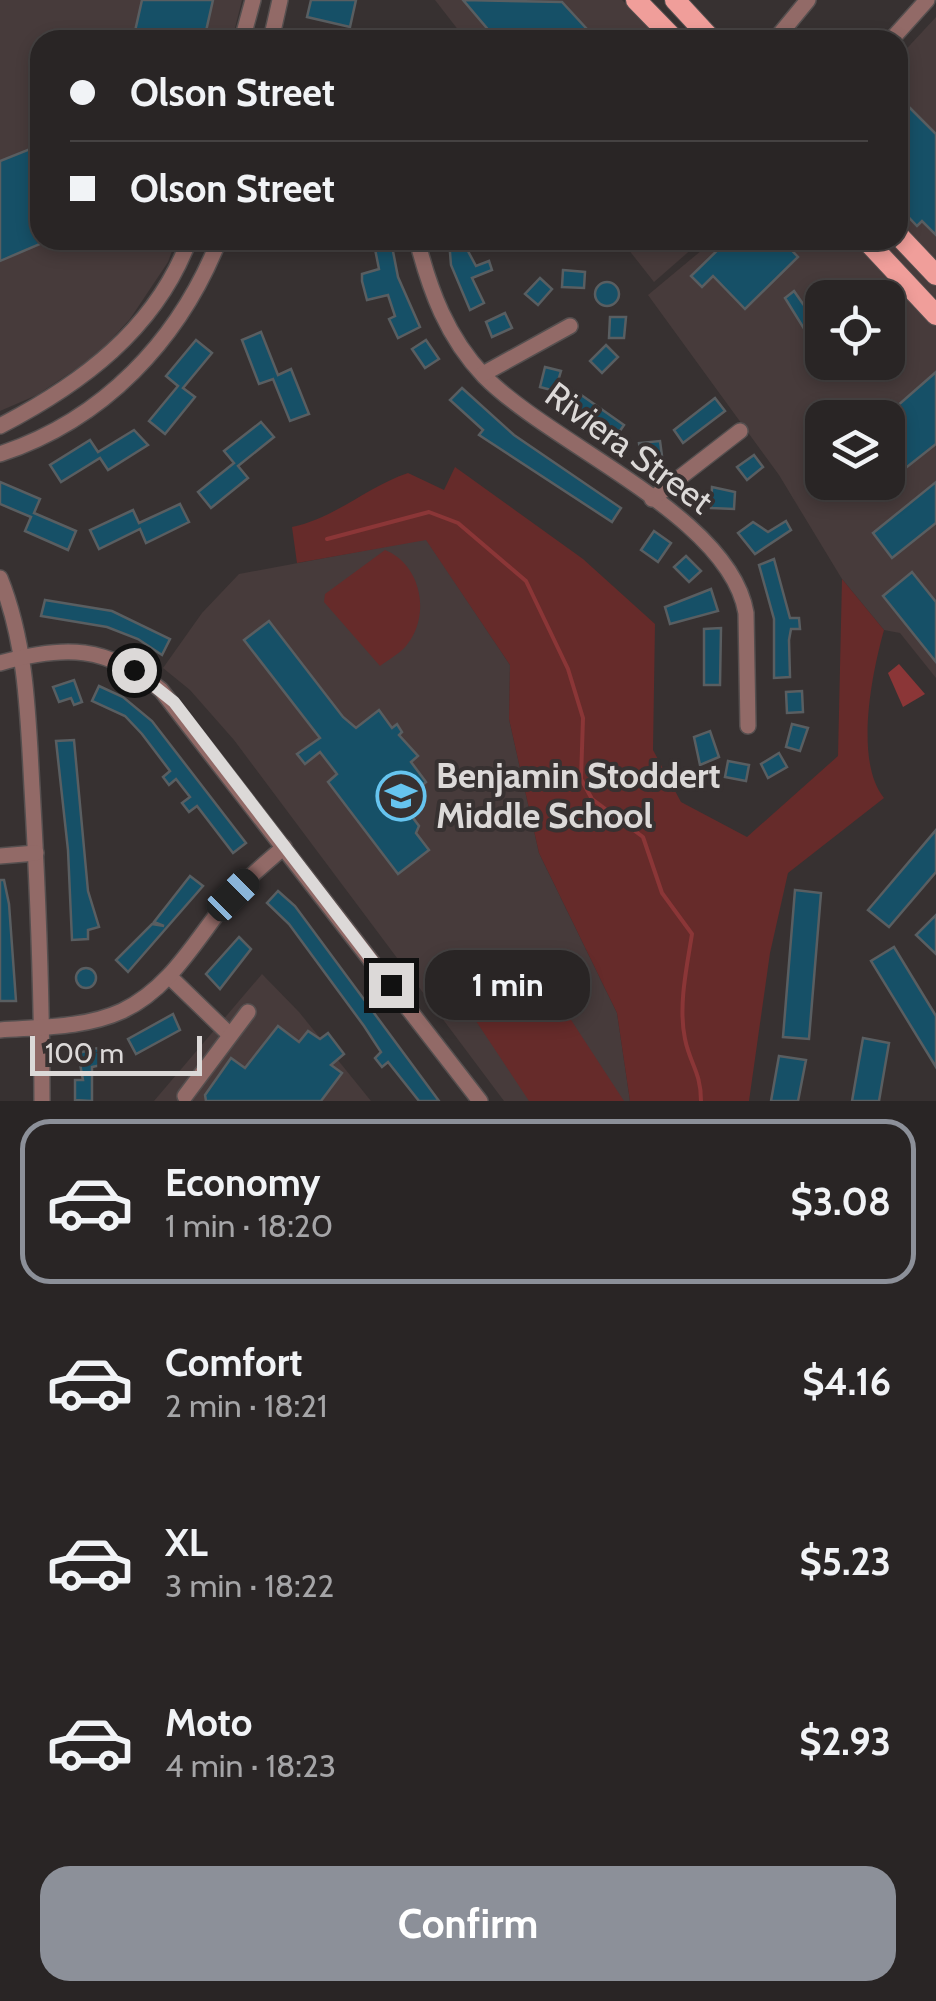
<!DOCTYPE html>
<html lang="en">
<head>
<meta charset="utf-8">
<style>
  body { margin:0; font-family:Cabin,sans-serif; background:#353132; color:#f1f3f6; height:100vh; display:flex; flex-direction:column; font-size:38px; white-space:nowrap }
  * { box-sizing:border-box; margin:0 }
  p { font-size:32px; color:#a5a5a7 }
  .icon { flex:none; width:55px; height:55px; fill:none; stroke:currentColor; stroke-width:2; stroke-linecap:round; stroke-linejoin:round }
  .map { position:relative; height:1101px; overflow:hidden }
  .side { display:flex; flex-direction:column; background:#292525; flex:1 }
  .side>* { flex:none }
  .banner { position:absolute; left:30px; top:30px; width:878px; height:220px; border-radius:30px; box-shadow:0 5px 15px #0003,0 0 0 2px #454242; display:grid; align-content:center; height:220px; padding:0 40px; background:#292525 }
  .buttons { position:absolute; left:805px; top:280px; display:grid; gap:20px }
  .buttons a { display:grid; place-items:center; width:100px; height:100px; border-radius:20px; background:#292525; box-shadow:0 5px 15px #0003,0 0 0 2px #454242; font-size:50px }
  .scale { position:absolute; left:30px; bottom:25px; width:172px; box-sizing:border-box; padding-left:10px; border:5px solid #dcd9d8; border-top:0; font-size:28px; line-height:35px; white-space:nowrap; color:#dcd9d8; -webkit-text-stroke:8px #373131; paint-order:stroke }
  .end { position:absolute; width:45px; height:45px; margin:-22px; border:12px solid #dcd9d8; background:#111; box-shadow:0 0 0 5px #111 }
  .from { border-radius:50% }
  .bubble { position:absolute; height:70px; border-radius:30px; background:#292525; box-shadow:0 5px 15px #0003,0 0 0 2px #454242; font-size:32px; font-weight:700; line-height:70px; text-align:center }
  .car { position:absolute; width:30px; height:60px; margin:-30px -15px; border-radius:12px; box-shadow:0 0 8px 2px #0007; background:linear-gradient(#222 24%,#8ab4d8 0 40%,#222 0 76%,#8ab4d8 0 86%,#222 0) }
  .banner b { display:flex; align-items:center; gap:35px; height:95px; font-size:38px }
  .banner b+b { border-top:2px solid #454242 }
  .banner i { width:25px; height:25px; background:#f1f3f6 }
  ul { padding:18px 0 0; list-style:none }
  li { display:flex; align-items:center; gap:30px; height:165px; margin:0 20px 15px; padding:0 20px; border:5px solid transparent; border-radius:30px }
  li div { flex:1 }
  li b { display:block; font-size:38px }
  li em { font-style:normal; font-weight:700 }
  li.current { border-color:#8c9099 }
  li>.icon { width:90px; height:90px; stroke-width:1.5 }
  .cta { display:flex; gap:20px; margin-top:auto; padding:20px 40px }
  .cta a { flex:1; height:115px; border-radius:30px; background:#8c9099; color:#fff; font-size:40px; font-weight:700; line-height:115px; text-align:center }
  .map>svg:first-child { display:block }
  .built { fill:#473b3b; fill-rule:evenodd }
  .green { fill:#662b2a }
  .water { fill:#8b3637 }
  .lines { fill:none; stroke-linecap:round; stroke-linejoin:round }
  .stream { stroke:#8b3637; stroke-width:4 }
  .building { fill:#165067; stroke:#595e61; stroke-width:2.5 }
  .minor-casing { stroke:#554f4f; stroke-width:18 }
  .major-casing { stroke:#554f4f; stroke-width:22 }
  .minor { stroke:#926a67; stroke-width:15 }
  .major { stroke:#f09e9a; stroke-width:20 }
  .route { stroke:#dcd9d8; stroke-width:12 }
  .labels { text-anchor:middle; stroke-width:8; stroke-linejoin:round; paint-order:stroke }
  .street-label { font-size:35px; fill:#dcd9d8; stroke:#373131 }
  .poi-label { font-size:35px; font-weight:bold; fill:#dcd9d8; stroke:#373131; text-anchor:start }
</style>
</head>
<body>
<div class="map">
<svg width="936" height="1101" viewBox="0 0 936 1101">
  <rect width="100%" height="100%" fill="#373131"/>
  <g class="built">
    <polygon points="0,0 242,0 232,40 40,40 40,240 176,240 168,262 130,319 97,355 37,395 0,411"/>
    <polygon points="435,0 622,0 664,40 466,40"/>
    <path d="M936,17v661l-36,-45 -16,-3 -42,-51 -63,-104 -131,-180 66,-55h184v-182zM822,298h66v64h-66zM822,418h66v64h-66z"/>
    <polygon points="621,240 702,240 654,282"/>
    <polygon points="426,539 510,665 509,719 539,853 617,1013 630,1101 504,1101 234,740 190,690 163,668 202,613 239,574"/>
    <polygon points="262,974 299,1012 371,1101 154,1101"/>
  </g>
  <g class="green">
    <path d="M455,467l128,92 72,65 -2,126 28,52 66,35 91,-81 4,-177 42,51c-12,43 -30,131 0,168l-96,75 -18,80 -21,148h-119l-13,-88 -78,-160 -30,-134 1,-54 -84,-125 -129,23 -5,-36c43,-9 75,-40 116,-54l36,17z"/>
    <path d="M385,550c36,14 47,66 21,96 -7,8 -18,14 -26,20l-56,-64 1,-8z"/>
    <polygon points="543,977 624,1101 529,1101 476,1021"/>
  </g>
  <polygon class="water" points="899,664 925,694 903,707 888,673"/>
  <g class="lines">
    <path class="stream" d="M327,539l102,-27 29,11 68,58 42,88 15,49 -2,61 11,20 51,38 19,56 30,41c-5,32 -14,72 -7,105 5,25 16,33 16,62"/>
  </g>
  <g class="building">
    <polygon points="142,0 213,0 204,40 133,40"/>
    <polygon points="311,0 356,0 350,27 307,17"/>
    <polygon points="463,0 562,2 597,40 497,40"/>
    <polygon points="910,108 936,134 936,235 922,221 917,226 898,206 898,121"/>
    <polygon points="40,145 40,244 0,261 0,161"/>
    <polygon points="449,240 462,240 476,266 489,261 492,270 472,278 484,303 470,310 451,265"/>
    <polygon points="728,240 782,240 798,257 745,309 713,276 702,287 691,276"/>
    <polygon points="391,241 398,277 420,327 398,338 389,319 395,316 388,295 367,300 362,281 362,274 379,269 374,244"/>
    <polygon points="563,270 585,272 584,288 562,287"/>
    <polygon points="540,278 552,289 538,305 525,294"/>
    <circle cx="607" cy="294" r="12"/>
    <polygon points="794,291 803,304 817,294 822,300 822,331 811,340 785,298"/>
    <polygon points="505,313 512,328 492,337 486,322"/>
    <polygon points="610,317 626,317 624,338 609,338"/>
    <polygon points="261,332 278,375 291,369 309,414 290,421 273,379 259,384 242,340"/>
    <polygon points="196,340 212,353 183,388 195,397 165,434 149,421 178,386 166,376"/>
    <polygon points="426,340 439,359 425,368 412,349"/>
    <polygon points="606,345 618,357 602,373 590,361"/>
    <polygon points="545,367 561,371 555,391 540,387"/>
    <polygon points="936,372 936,444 888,482 888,414"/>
    <polygon points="462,388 514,435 621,508 612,522 479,435 483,430 450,400"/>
    <polygon points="577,392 624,425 615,438 568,405"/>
    <polygon points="715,398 725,411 683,443 674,430"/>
    <polygon points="261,422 274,437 238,466 248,478 211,508 198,492 234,463 224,451"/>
    <polygon points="134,430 148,445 108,470 100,458 61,482 50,465 90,440 98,452"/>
    <polygon points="660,441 662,456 641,459 639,443"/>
    <polygon points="754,455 763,467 747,480 737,467"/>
    <polygon points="0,482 40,499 34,513 76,531 68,550 25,531 31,517 0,504"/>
    <polygon points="936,482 936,523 892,558 873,533"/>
    <polygon points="712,487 735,492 734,509 711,508"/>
    <polygon points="180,504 189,522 146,543 140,529 99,549 90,530 133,510 139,523"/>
    <polygon points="786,521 791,530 755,554 738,533 753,522 768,532"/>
    <polygon points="654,531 671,543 658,562 641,550"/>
    <polygon points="686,556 701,571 689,582 674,567"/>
    <polygon points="774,559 790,618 799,618 800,629 791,629 789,640 790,677 774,678 774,619 759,565"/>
    <polygon points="912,572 936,602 936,662 883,596"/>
    <polygon points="711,589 718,611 670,624 665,607"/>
    <polygon points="45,600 112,611 170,639 162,655 138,639 107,627 41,616"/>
    <polygon points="269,621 343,717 356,728 379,710 392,728 397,724 402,732 399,735 418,756 411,762 426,782 402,803 419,826 416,833 429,850 398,874 328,782 337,774 320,752 305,764 297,754 320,738 244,640"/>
    <polygon points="721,628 720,685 704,685 704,629"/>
    <polygon points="74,680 82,702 74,705 71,698 59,702 53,687"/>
    <polygon points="99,686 123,697 152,721 246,843 233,853 197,806 189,812 182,803 190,797 176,779 169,785 163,777 170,771 142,734 125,716 92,701"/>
    <polygon points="802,691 803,712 787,713 786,692"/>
    <polygon points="792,724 808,728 800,751 786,747"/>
    <polygon points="710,731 719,757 700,765 694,737"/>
    <polygon points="74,740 88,891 99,927 88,930 88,939 72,940 68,850 56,741"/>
    <polygon points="779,753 787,767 768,778 761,764"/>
    <polygon points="728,761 749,765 746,781 725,777"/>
    <polygon points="936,830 936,872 889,927 868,910"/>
    <polygon points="190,876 203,886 128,972 116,960 152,924 164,926 154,922"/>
    <polygon points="0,880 4,880 9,904 16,1001 0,1001"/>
    <polygon points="795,890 821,893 809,1039 783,1037"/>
    <polygon points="278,891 295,906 439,1101 419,1101 388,1062 382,1067 375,1058 381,1052 364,1026 289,924 267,903"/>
    <polygon points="936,915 936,954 916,935"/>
    <polygon points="239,937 251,949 220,989 206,974"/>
    <polygon points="894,947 936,1016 936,1067 871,961"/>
    <circle cx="86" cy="978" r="10"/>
    <polygon points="173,1014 180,1030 136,1054 128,1039"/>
    <polygon points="278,1026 299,1042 308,1031 320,1039 328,1033 344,1054 331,1065 342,1073 321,1101 206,1101 205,1095 231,1058 245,1068"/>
    <polygon points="863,1038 889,1043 879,1101 852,1101"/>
    <polygon points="98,1048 101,1065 92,1067 92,1101 75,1100 75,1080 83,1080 78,1053"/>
    <polygon points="779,1056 806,1060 798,1101 771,1101"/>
  </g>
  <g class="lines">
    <g class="minor-casing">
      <g id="minor">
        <polyline points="242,40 253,0"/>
        <polyline points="271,40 280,0"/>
        <polyline points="775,40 808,0"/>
        <polyline points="891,40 927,0"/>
        <path d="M417,240c13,51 30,97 67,136 69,70 246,140 262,237l2,113"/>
        <polyline points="483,374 570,326"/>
        <path d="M0,426c81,-42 156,-97 189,-186"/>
        <path d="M0,454c103,-34 179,-113 219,-214"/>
        <polyline points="652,499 740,431"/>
        <path d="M0,578c27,67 28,139 32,210 6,105 10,208 10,313"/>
        <path d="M0,663c64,-18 107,-18 161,27l319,411"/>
        <polyline points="0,856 36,853"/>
        <polyline points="170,977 230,1035"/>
        <path d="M0,1030c40,-3 85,-2 122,-19 51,-24 76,-76 111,-117 15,-17 34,-32 51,-47"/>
        <polyline points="185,1096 248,1012"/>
      </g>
    </g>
    <g class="major-casing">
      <g id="major">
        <polyline points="636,0 675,40"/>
        <polyline points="675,0 712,40"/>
        <polyline points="898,235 936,275"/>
        <polyline points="866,240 936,315"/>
      </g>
    </g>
    <use href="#minor" class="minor"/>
    <use href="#major" class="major"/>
  </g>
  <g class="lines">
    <polyline class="route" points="134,670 174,702 391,985"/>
  </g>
  <defs>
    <g id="school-ring" transform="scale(2.5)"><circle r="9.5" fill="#373131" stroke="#66c4ef" stroke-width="1.5"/><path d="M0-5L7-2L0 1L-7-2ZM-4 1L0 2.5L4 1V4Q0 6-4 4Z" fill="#66c4ef"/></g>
  </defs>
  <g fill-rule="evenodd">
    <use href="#school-ring" x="401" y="796"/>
  </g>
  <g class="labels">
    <g class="street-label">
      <text transform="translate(629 448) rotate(36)" y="12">Riviera Street</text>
    </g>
    <g class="poi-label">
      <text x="436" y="788">Benjamin Stoddert<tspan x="436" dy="40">Middle School</tspan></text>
    </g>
  </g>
</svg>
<div class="buttons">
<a><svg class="icon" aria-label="locate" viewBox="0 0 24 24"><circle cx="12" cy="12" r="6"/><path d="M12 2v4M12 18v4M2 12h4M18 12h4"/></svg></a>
<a><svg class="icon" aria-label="layers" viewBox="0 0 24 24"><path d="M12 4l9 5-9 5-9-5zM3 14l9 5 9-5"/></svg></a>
</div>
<div class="scale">100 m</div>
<i class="end from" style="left:134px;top:670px"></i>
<i class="end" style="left:391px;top:985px"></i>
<div class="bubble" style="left:425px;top:950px;width:165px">1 min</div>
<i class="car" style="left:233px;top:895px;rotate:45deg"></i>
<div class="banner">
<b><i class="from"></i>Olson Street</b>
<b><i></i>Olson Street</b>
</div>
</div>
<section class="side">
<ul>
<li class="current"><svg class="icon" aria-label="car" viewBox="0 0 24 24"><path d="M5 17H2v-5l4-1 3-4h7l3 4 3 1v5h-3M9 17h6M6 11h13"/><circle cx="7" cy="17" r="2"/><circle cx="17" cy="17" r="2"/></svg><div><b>Economy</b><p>1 min · 18:20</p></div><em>$3.08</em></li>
<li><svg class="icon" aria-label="car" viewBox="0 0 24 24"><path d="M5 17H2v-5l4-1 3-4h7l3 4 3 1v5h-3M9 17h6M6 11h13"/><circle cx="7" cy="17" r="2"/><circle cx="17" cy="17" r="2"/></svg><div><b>Comfort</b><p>2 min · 18:21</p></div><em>$4.16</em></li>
<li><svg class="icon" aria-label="car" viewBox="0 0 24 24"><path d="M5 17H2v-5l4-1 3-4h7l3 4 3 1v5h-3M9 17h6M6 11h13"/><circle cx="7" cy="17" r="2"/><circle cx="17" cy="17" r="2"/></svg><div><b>XL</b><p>3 min · 18:22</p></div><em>$5.23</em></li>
<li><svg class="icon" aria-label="car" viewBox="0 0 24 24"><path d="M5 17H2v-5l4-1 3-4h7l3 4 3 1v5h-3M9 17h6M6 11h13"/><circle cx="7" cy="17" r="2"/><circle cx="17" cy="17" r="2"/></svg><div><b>Moto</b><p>4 min · 18:23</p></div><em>$2.93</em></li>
</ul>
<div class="cta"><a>Confirm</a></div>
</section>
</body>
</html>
